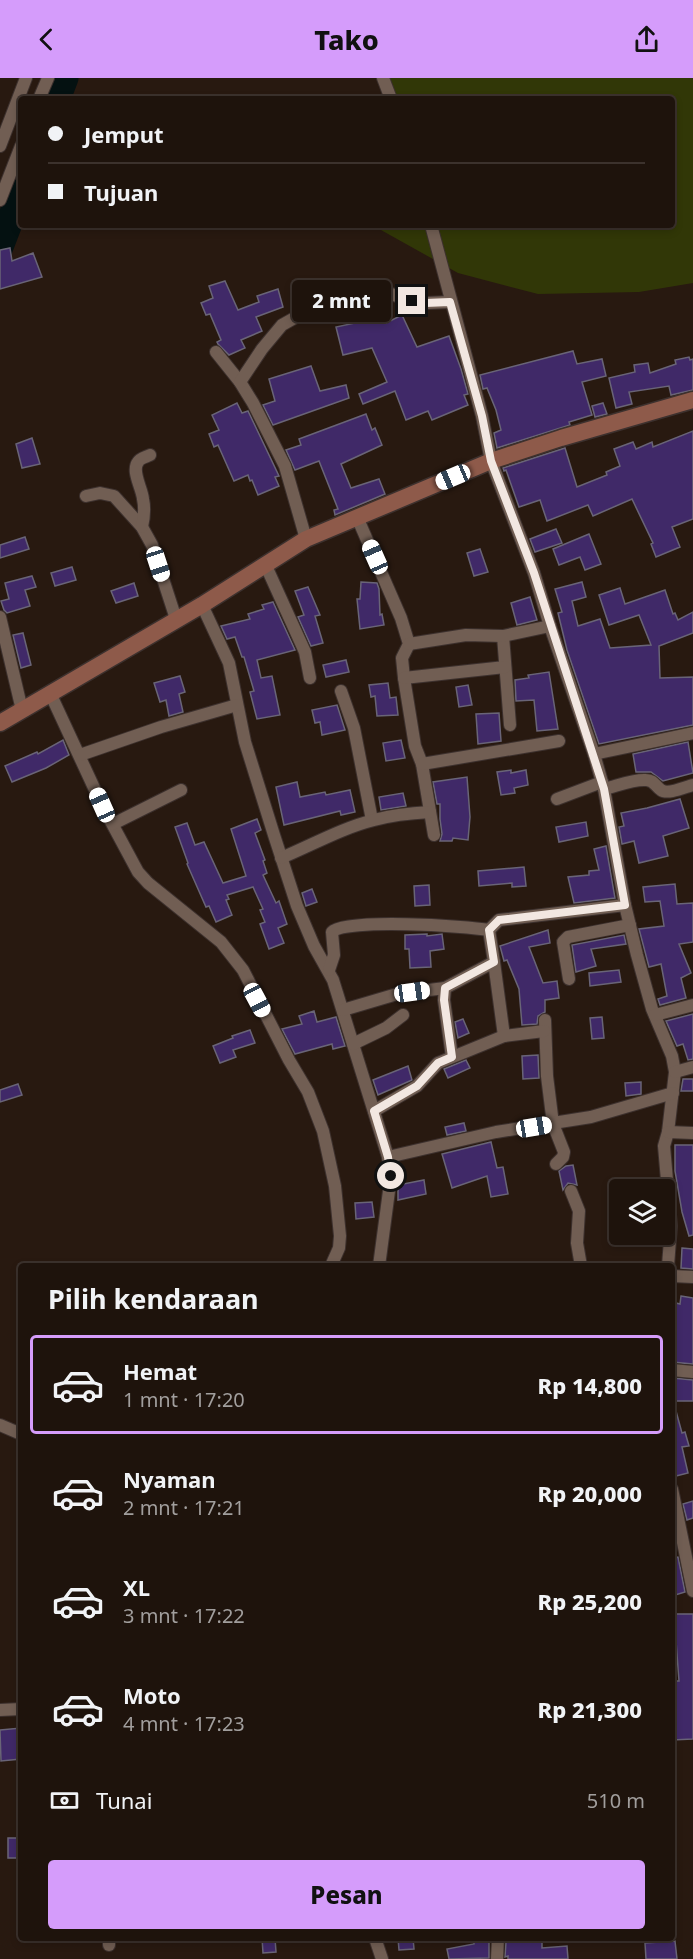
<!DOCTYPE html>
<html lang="id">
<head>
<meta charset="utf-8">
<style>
  body { margin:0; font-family:"Noto Sans",sans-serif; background:#261c15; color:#f1f3f6; height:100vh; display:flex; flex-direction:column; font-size:22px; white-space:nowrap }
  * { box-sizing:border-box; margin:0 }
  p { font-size:20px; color:#a19e9d }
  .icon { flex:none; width:33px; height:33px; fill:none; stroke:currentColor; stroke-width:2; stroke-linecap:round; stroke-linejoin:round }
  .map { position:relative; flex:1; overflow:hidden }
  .side { position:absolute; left:18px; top:1185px; width:657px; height:678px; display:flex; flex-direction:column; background:#1e130c; border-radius:6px; box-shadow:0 3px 9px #0003,0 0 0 2px #3c322d }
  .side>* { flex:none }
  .banner { position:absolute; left:18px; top:18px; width:657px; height:132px; border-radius:6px; box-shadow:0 3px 9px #0003,0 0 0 2px #3c322d; display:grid; align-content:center; height:132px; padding:0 30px; background:#1e130c }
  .tools { position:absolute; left:609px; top:1101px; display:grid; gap:12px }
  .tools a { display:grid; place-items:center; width:66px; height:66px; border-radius:6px; background:#1e130c; box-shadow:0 3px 9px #0003,0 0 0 2px #3c322d; font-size:30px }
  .end { position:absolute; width:27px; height:27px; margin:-14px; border:8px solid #f2e7e1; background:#111; box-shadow:0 0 0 3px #111 }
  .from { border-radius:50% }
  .bubble { position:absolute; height:42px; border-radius:6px; background:#1e130c; box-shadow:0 3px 9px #0003,0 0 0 2px #3c322d; font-size:20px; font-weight:800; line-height:42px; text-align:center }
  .car { position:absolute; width:18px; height:36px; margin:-18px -9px; border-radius:8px; box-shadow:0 0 4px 2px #0007; background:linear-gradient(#fff 24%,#345 0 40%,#fff 0 76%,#345 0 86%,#fff 0) }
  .banner b { display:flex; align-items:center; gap:21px; height:57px; font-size:22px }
  .banner b+b { border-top:2px solid #3c322d }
  .banner i { width:15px; height:15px; background:#f1f3f6 }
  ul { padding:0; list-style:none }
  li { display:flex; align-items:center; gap:18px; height:99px; margin:0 12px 9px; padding:0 18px; border:3px solid transparent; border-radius:6px }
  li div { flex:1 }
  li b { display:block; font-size:22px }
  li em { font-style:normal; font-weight:800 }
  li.selected { border-color:#d59cfb }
  li>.icon { width:54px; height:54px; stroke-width:1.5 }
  h2 { padding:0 30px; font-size:27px; line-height:72px }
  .pay { display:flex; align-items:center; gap:15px; height:66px; padding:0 30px; font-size:22px }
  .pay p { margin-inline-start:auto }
  .primary-button { display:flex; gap:12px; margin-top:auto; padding:12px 30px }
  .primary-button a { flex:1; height:69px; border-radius:6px; background:#d59cfb; color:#111; font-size:24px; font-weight:800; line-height:69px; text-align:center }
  header { display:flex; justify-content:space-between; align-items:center; height:78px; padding:0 30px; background:#d59cfb; color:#111; font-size:27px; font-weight:800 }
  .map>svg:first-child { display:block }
  .green { fill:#313707 }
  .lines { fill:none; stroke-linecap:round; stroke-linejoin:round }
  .river { stroke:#041111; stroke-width:27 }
  .building { fill:#402968; stroke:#696477; stroke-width:1.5 }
  .street-casing { stroke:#3d312e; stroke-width:14 }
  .secondary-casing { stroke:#3d312e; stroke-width:19 }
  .street { stroke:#715e53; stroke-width:12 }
  .secondary { stroke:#8e5a4a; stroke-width:16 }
  .route { stroke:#f2e7e1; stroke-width:8 }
</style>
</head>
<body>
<header><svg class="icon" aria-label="back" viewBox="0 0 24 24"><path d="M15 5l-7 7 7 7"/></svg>Tako<svg class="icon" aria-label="share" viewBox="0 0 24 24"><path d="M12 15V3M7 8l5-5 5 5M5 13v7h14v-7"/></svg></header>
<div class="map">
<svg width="693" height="1881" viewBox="0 0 693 1881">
  <rect width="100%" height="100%" fill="#281910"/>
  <polygon class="green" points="380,0 693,0 693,205 639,214 538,216 458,195 372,147 672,147 672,21 386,21"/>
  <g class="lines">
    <g class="river">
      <polyline points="57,21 65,0"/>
      <polyline points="0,169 21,114"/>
    </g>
  </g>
  <g class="building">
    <polygon points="10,170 12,183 33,175 42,199 0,211 0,172"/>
    <polygon points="225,203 238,232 259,224 257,218 278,211 283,229 256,239 262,253 241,262 245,270 229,277 218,266 217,264 221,262 210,236 206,237 201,225 213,220 209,208"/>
    <polygon points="379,230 386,245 402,237 417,269 449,258 461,291 468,316 464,317 468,327 432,342 428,333 406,342 395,313 363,326 359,316 387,304 372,270 343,277 336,249 369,242 366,236"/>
    <polygon points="573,273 577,286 602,281 606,298 582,304 592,337 569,344 570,347 497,370 494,355 501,352 496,332 487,310 483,311 480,297"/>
    <polygon points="689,279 690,282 693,281 693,312 671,317 669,308 629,314 632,326 616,330 609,300 635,294 634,287 648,285 650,295 676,286 675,282"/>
    <polygon points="311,288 320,313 346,307 349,320 273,347 263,327 275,323 269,301"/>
    <polygon points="237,325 242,335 248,333 279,398 275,399 279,408 258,417 252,402 250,403 248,397 234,403 218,367 214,369 209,356 219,352 212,337"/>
    <polygon points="603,325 607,336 595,339 592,328"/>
    <polygon points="366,336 372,352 375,350 382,367 341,386 351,410 379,401 385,416 335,437 334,432 338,431 319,383 295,392 286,372 301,367 299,361"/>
    <polygon points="693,353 693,441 672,449 680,469 656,479 651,466 653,465 632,421 593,438 588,427 547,443 540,422 519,429 506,392 504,393 503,390 565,370 577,409 607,397 606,394 620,388 614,371 633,364 636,371 652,364 653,369"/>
    <polygon points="32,360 40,386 22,390 16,366"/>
    <polygon points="556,451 562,465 535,474 530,461"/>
    <polygon points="589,456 601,486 585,492 580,479 559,487 553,471"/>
    <polygon points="25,459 29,471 0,480 0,467"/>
    <polygon points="480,471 488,494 474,498 467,475"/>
    <polygon points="72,489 76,502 55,508 51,495"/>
    <polygon points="32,498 36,509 25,512 30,528 7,535 4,532 1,523 9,521 5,505"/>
    <polygon points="361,504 377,505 379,511 380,537 382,536 384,547 360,551 357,521 360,521"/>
    <polygon points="582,504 586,519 572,523 578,548 600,541 610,570 651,567 639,537 609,547 599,517 620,510 625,526 665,512 673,536 675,535 678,542 693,534 693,555 659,568 660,600 693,599 693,647 599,666 567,572 558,535 562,534 555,511"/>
    <polygon points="134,505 138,518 116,525 111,513"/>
    <polygon points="308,509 320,537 315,538 323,565 311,568 298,539 304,537 295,513"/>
    <polygon points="530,519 537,542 517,547 511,525"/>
    <polygon points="273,524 295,572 257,582 261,600 272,598 280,637 257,641 250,614 254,613 244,579 242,579 235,559 227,561 221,548 250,541 248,536 264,531 262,527"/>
    <polygon points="23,555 31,587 21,590 13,557"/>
    <polygon points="346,582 349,594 326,599 323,587"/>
    <polygon points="549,594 558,651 537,653 534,622 516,623 515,602 529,600 528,597"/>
    <polygon points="180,598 185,614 179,616 183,634 169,638 166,622 160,624 154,605"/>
    <polygon points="388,605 390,620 396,619 398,637 377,638 375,618 371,619 369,607"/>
    <polygon points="468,607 472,627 459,629 456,609"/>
    <polygon points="337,627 345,652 322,657 320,644 315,645 312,632"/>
    <polygon points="499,635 501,663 478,666 476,636"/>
    <polygon points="63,662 69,677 46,690 12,704 5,688 37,674 38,676"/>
    <polygon points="401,662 405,680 386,683 383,665"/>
    <polygon points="688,664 693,695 663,703 651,694 636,694 633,676"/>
    <polygon points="511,692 511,695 526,692 528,707 514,710 515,715 501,717 497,694"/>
    <polygon points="467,699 470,739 468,762 453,760 452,763 440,763 442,756 440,741 440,726 437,726 433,704"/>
    <polygon points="297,704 300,719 325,714 326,717 350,712 355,734 341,737 340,733 284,747 276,709"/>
    <polygon points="403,715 406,728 381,732 379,719"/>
    <polygon points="680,721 689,750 663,758 668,778 639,785 634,763 622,766 619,749 624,748 621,735 647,730"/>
    <polygon points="257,741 261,752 255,755 265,782 263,783 267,795 263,797 276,825 279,823 287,846 278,850 284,865 269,871 260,846 265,844 260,832 263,831 253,809 227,817 229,821 226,822 232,837 216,844 209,828 206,829 187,786 188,785 175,749 187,745 195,767 204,764 223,805 246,798 231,751"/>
    <polygon points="586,744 588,758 559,764 556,749"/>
    <polygon points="606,768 615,820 574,825 568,799 589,797 589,793 599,792 594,771"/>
    <polygon points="524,789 526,808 512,809 512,805 479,808 478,793"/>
    <polygon points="675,806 677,826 693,825 693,864 679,866 691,895 681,900 686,920 660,927 658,921 667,918 661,886 649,889 639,851 664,848 660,823 645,824 643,809"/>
    <polygon points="429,807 430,827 415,828 414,808"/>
    <polygon points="312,811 317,824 306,828 302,815"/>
    <polygon points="548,852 550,865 529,869 543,905 557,903 559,920 545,922 545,934 538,938 537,946 522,947 519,911 507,882 504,883 500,868"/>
    <polygon points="427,856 427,858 442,856 444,871 430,873 431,889 410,890 409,871 405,871 405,857"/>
    <polygon points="624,857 626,866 591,871 596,888 576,894 572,867"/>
    <polygon points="619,892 621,904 590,908 589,895"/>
    <polygon points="314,933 317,944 336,939 345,968 333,971 332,966 295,976 282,951 302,946 299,938"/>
    <polygon points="693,936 693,981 688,982 683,966 677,968 666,943"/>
    <polygon points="602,939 604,960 592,961 590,940"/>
    <polygon points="463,941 469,955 458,960 455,944"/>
    <polygon points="250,952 255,965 233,972 236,979 220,985 213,968 233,960 232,958"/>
    <polygon points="538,977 539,1000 523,1001 522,978"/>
    <polygon points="466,982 470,990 448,1000 444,991"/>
    <polygon points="408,988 412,1002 378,1017 373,1002"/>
    <polygon points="683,1001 693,1001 693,1013 681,1013"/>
    <polygon points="641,1004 641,1016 626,1018 625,1005"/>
    <polygon points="18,1006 22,1017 0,1024 0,1012"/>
    <polygon points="464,1045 466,1053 447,1057 445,1049"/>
    <polygon points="491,1064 497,1090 503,1089 508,1116 491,1119 487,1098 452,1110 442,1076"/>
    <polygon points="675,1067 693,1067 693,1157 689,1158 682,1134 675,1093"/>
    <polygon points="573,1087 577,1107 568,1105 563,1112 559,1093 566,1088"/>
    <polygon points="424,1102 426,1116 398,1122 398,1107"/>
    <polygon points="372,1124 374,1139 356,1141 355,1125"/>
    <polygon points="682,1170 693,1171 693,1191 681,1190"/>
    <polygon points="681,1218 693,1220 693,1286 672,1284 672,1224 680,1226"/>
    <polygon points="672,1300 693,1302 693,1323 672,1323"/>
    <polygon points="672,1333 676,1333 682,1355 685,1354 689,1368 682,1369 688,1395 672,1399"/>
    <polygon points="693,1423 693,1440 687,1442 683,1426"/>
    <polygon points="678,1479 685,1514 672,1518 672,1480"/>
    <polygon points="674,1536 693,1536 693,1661 672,1662 672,1628 676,1628 674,1603 679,1603"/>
    <polygon points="21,1650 21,1681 1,1683 0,1652"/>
    <rect x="8" y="1760" width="13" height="20"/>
    <polygon points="262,1860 275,1860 276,1874 263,1875"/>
    <polygon points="398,1860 413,1860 414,1871 399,1872"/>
    <polygon points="474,1860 489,1860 489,1880 449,1881 447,1871 474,1866"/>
    <polygon points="542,1862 542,1870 567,1868 568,1881 508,1881 508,1878 505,1879 506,1864"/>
    <polygon points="675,1863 677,1881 646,1881 645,1865"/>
  </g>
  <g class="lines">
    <g class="street-casing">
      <g id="street">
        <polyline points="383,0 391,21"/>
        <polyline points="39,21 48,0"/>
        <polyline points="0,68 26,0"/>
        <polyline points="0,122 21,68"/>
        <polyline points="431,147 482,338 491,383 534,495 550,548 594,676 604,711 625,827 637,877 652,931 672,978 675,994 668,1054 664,1068 671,1148 668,1188"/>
        <polyline points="216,274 240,304 253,325 285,388 306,461"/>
        <polyline points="240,304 262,271 282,247 305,234 327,226 379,212 412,223 425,225 450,224"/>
        <polyline points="86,418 100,415 114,418 142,449 152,467 176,541"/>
        <polyline points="357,439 401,540 409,566 402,580 404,600 415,668 422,686 434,757"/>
        <path d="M142,449c2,-9 3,-19 1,-28 -1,-11 -12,-28 -5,-37 2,-4 8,-5 12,-7"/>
        <polyline points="266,488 305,574 310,600"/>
        <polyline points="202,527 229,585 245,664 274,757 297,828 314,868 333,902 388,1079 391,1098 379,1188"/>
        <polyline points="0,539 22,632"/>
        <polyline points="503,558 510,647"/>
        <polyline points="409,566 466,557 503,558 550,548"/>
        <polyline points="404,600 505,589"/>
        <polyline points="341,613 354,650 372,742"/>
        <polyline points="50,615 102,727 138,794 148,805 221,864 243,892 289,982 308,1014 323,1053 335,1108 340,1158 339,1170 331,1188"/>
        <polyline points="594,676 693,655"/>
        <polyline points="80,677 161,649 237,627"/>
        <polyline points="422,686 559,663"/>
        <path d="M604,711c13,-3 29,-10 42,-9 8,0 9,6 15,10 7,5 24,-3 32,-5"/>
        <polyline points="557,721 602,704"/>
        <polyline points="113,746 181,712"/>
        <path d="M281,780c31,-13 61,-30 93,-38 18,-5 37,-7 56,-8"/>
        <polyline points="494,884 504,958"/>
        <path d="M329,892l5,-15 -2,-23c13,-14 134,-6 157,-2l10,-10 126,-15"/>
        <polyline points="569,901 563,864 568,859 630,847"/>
        <polyline points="343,932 397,916 445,910"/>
        <polyline points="655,937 693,927"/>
        <polyline points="545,942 547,998 553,1046 564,1074 563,1079 556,1086"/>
        <polyline points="353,966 386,950 403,937"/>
        <polyline points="452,979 444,922 445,910 494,884 489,852"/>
        <polyline points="675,994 693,989"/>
        <polyline points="374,1033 417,1008 438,985 504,958 544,953"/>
        <polyline points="668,1054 693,1055"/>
        <polyline points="388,1079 496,1054 591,1039 673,1015"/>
        <polyline points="571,1113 579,1133 577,1165 581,1188"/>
        <polyline points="672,1198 693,1199"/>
        <polyline points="672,1292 693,1294"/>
        <polyline points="0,1347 21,1356"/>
        <polyline points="672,1411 693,1513"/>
        <polyline points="0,1632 21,1631"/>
        <polyline points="375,1860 382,1881"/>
        <polyline points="109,1867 109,1860"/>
        <polyline points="497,1881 498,1860"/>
      </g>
    </g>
    <g class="secondary-casing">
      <polyline id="secondary" points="0,645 202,527 306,461 491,383 561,360 693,322"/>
    </g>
    <use href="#street" class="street"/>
    <use href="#secondary" class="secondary"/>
  </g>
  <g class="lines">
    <polyline class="route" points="391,1098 388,1079 374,1033 417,1008 438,985 452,979 444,922 445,910 494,884 489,852 499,842 625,827 604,711 534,495 491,383 482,338 450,224 425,225 412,223"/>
  </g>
</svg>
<div class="tools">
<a><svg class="icon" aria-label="layers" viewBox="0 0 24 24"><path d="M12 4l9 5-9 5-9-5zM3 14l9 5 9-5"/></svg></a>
</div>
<i class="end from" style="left:391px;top:1098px"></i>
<i class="end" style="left:412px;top:223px"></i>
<div class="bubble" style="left:292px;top:202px;width:99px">2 mnt</div>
<i class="car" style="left:453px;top:399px;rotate:247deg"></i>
<i class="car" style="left:375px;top:479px;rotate:336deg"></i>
<i class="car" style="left:158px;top:486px;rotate:162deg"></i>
<i class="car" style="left:102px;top:727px;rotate:336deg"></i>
<i class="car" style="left:412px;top:914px;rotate:82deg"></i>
<i class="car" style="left:257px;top:922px;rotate:152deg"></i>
<i class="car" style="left:534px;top:1049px;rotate:81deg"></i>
<div class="banner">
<b><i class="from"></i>Jemput</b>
<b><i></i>Tujuan</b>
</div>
<section class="side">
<h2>Pilih kendaraan</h2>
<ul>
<li class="selected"><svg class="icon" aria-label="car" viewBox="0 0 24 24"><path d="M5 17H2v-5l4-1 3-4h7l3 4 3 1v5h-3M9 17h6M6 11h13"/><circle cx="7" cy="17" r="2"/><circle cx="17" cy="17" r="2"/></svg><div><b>Hemat</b><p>1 mnt · 17:20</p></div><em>Rp 14,800</em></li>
<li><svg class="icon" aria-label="car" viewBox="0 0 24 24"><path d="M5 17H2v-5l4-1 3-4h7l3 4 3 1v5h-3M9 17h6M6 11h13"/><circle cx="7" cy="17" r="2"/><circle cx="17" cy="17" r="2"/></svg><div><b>Nyaman</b><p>2 mnt · 17:21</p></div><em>Rp 20,000</em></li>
<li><svg class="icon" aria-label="car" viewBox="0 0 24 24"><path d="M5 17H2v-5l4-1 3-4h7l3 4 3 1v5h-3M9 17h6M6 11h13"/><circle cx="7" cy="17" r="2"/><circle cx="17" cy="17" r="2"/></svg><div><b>XL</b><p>3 mnt · 17:22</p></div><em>Rp 25,200</em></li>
<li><svg class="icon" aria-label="car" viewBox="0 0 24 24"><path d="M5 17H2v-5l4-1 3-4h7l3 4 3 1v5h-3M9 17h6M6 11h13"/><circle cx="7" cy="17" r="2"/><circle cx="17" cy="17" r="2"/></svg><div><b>Moto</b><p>4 mnt · 17:23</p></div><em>Rp 21,300</em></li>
</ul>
<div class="pay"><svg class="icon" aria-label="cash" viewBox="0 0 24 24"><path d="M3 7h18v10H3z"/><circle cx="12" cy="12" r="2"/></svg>Tunai<p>510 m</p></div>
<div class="primary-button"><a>Pesan</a></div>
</section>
</div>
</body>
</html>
